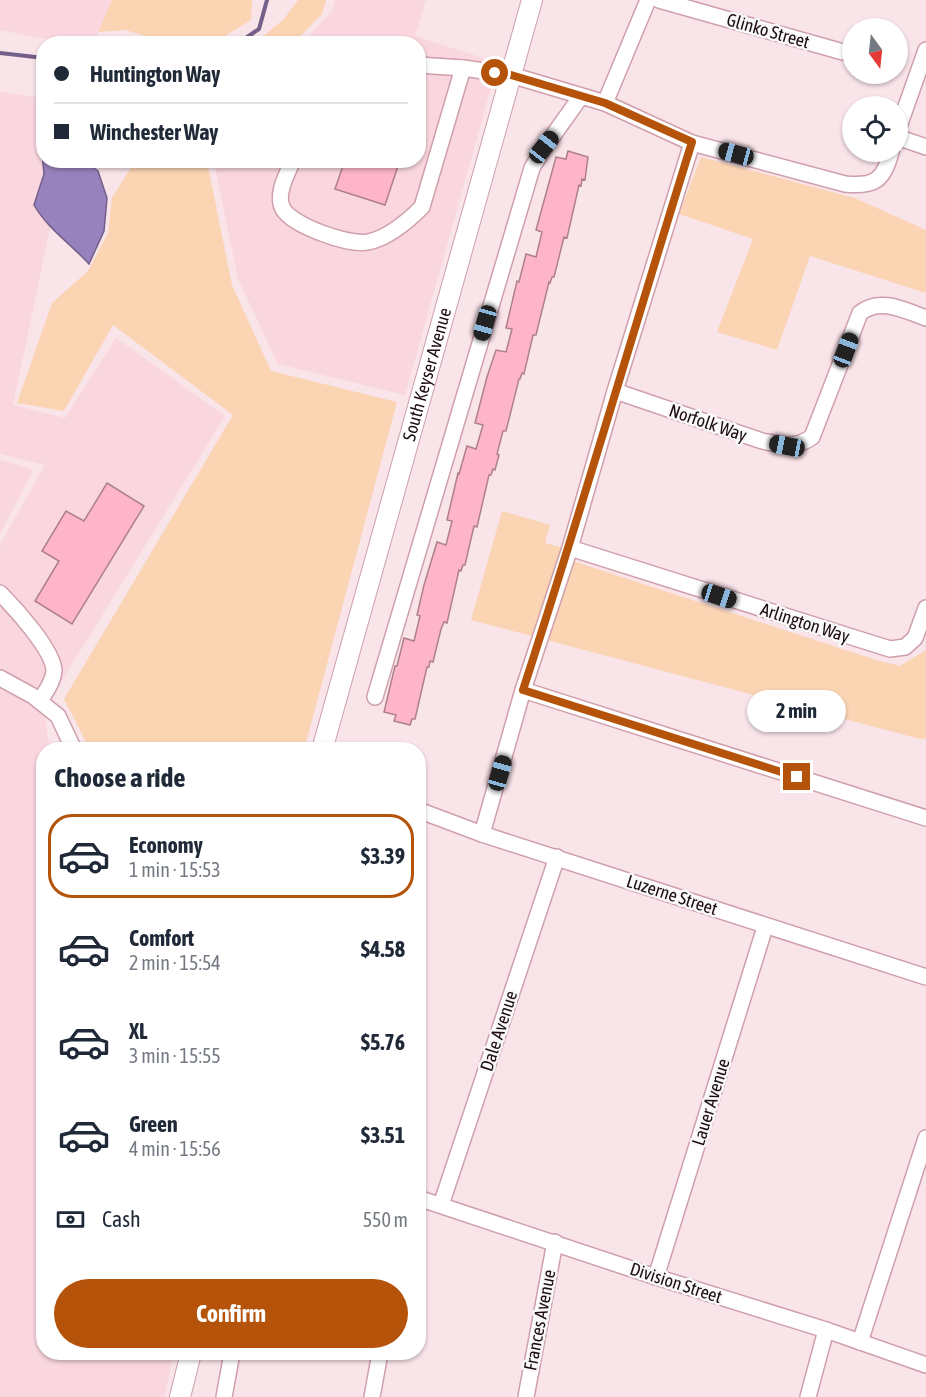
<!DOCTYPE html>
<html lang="en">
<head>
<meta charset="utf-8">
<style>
  body { margin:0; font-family:"Asap Condensed",sans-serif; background:#f2f2f3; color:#1f2937; height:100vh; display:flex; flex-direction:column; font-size:22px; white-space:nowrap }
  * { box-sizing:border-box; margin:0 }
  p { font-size:20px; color:#747a83 }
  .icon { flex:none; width:33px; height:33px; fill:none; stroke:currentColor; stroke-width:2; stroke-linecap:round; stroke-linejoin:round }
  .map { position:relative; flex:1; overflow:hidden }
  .details { position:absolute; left:36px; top:742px; width:390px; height:618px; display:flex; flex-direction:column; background:#fff; border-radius:24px; box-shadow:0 2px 4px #0004 }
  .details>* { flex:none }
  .top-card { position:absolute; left:36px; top:36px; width:390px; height:132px; border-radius:24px; box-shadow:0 2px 4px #0004; display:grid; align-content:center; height:132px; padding:0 18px; background:#fff }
  .needle { width:39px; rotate:165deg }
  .fabs { position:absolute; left:842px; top:18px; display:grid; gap:12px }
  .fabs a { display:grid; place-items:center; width:66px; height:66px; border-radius:50%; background:#fff; box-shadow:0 2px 4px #0004; font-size:30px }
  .end { position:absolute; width:27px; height:27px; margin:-14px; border:8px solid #b45309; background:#fff; box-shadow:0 0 0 3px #fff }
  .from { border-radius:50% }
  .bubble { position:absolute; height:42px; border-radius:21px; background:#fff; box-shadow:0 2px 4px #0004; font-size:20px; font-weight:700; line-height:42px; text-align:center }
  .car { position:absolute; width:18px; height:36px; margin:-18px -9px; border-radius:8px; box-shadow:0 0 4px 2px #0007; background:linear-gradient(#222 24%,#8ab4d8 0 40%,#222 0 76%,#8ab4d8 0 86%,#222 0) }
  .top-card b { display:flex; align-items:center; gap:21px; height:57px; font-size:22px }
  .top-card b+b { border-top:2px solid #e0e1e3 }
  .top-card i { width:15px; height:15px; background:#1f2937 }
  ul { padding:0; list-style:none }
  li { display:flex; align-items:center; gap:18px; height:84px; margin:0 12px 9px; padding:0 6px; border:3px solid transparent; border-radius:24px }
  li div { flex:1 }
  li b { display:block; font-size:22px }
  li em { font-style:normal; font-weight:700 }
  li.active { border-color:#b45309 }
  li>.icon { width:54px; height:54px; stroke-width:1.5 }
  h2 { padding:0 18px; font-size:27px; line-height:72px }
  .pay { display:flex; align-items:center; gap:15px; height:66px; padding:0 18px; font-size:22px }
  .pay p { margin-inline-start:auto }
  .button { display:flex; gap:12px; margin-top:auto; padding:12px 18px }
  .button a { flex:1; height:69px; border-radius:36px; background:#b45309; color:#fff; font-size:24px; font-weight:700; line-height:69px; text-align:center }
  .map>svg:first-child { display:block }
  .built { fill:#fad6df }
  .green { fill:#fbd4b4 }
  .water { fill:#9882bd; stroke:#735f89; stroke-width:1.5 }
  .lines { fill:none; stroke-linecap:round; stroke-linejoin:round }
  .stream { stroke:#735f89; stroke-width:4 }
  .building { fill:#feb4c9; stroke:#ae808c; stroke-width:1.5 }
  .minor-casing { stroke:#cf9fac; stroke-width:18 }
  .major-casing { stroke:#cf9fac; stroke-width:22 }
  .minor { stroke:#fff; stroke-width:15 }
  .major { stroke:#fff; stroke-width:20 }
  .route { stroke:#b45309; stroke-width:8 }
  .labels { text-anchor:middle; stroke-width:5; stroke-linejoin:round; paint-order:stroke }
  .street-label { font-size:18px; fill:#1d0c11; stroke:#f8f8f8 }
</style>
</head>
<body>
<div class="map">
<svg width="926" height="1397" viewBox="0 0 926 1397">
  <rect width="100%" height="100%" fill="#f9e4e9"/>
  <g class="built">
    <polygon points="0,0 112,0 93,44 64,43 0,30"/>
    <polygon points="335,0 426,0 415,36 498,63 405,395 278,364 238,279 214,161 418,160 418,44 302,43 332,11"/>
    <polygon points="0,92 43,98 44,160 64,161 13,405 65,418 116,338 225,416 56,690 39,681 50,750 44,750 44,1353 174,1353 164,1397 0,1397 0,545 45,465 0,454"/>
    <polygon points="0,460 33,470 0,534"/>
  </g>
  <g class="green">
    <polygon points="112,0 252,0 251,20 214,43 171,43 125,30 98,32"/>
    <polygon points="298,0 326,0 322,14 294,43 255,43 284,19"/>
    <polygon points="701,157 855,198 926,230 926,293 810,256 777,350 717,332 753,239 679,214"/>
    <polygon points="135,161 207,161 232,285 271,371 397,402 304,750 90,750 64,699 233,415 113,325 64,411 17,403 52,303 88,271 108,233 112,198"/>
    <polygon points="502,511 550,525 545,543 563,548 573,561 873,659 900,666 926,650 926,738 920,739 471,620"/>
  </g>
  <path class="water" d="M43,131l1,29 39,1 15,10 9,27 -3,33 -15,33c-18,-20 -42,-36 -55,-59l10,-31 -4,-42z"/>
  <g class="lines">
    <g class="stream">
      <polyline points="237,44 259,29 267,0"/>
      <polyline points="0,53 44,58"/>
    </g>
  </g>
  <g class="building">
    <polygon points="568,151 588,157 585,180 582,179 581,186 579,185 567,238 564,237 554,277 552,277 550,283 549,282 536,335 533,335 524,374 522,373 520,379 519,379 506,431 503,431 497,454 499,455 495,470 493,469 491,475 489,475 477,527 474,526 465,565 463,565 461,571 459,570 447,623 444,622 441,629 433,662 430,661 429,667 427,667 415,719 412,719 410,725 394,721 396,715 384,712 395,666 397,666 404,638 414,641 420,616 417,615 424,585 437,542 446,545 452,521 447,520 458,473 459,474 467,446 476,449 483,425 475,423 487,377 496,350 506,352 512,329 506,328 517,281 519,282 526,254 536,257 542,232 536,230 556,157 566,159"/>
    <polygon points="345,160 400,160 385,205 335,189"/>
    <polygon points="107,483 144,506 72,624 35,601 59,561 42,551 66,511 84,521"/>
  </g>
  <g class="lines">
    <g class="minor-casing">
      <g id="minor">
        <polyline points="659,0 843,52"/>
        <path d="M418,65l45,3 48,7 94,28 87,40 153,41c30,3 39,-4 46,-32"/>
        <polyline points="605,103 648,0"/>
        <polyline points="897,132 926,50"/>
        <polyline points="897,137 926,147"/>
        <path d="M293,160c-6,14 -18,35 -10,49 10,17 67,37 85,33 20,-4 40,-21 54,-35l41,-139"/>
        <path d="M615,391l147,50c20,4 33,8 50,-4l48,-124c20,-16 44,-3 66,5"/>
        <polyline points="570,548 890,649 905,647 915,638 926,608"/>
        <path d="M0,593c15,15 54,58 54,78 -1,12 -9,21 -14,30"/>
        <polyline points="0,678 33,696 58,716 74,750"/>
        <polyline points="523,690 926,818"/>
        <path d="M375,697l157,-529c14,-25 33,-48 49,-72"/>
        <polyline points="418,810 482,834 926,977"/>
        <polyline points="482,834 523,690 570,548 615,391 692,143"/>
        <polyline points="418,1198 656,1277 826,1330 926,1365"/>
        <polyline points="441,1205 557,857"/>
        <polyline points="656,1277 765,927"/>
        <polyline points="860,1342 926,1138"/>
        <polyline points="224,1397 232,1353"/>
        <polyline points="372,1397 380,1353"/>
        <polyline points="526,1397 555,1242"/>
        <polyline points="808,1397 826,1330"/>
      </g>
    </g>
    <g class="major-casing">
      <g id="major">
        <path id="s1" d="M322,750l210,-750"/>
        <polyline points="180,1397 191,1353"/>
      </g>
    </g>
    <use href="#minor" class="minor"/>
    <use href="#major" class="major"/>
  </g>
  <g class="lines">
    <path class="route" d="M495,73l16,2 94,28 87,39c-57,183 -110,367 -169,548l274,87"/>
  </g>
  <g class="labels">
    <g class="street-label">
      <text transform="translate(768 31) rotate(16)" y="6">Glinko Street</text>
      <text dy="6" stroke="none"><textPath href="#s1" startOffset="390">South Keyser Avenue</textPath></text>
      <text transform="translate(708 423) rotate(19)" y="6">Norfolk Way</text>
      <text transform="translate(805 623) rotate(18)" y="6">Arlington Way</text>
      <text transform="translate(672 895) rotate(18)" y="6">Luzerne Street</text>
      <text transform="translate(499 1031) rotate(-72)" y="6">Dale Avenue</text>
      <text transform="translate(711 1102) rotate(-73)" y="6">Lauer Avenue</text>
      <text transform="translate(676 1283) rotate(18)" y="6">Division Street</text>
      <text transform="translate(540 1320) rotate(-79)" y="6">Frances Avenue</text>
    </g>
  </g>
</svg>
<div class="fabs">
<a><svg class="needle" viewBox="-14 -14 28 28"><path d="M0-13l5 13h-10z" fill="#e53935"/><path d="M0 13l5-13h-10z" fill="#747a83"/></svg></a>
<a><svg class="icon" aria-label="locate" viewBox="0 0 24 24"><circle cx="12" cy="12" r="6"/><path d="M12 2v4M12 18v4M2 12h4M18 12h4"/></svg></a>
</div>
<i class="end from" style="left:495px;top:73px"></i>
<i class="end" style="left:797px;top:777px"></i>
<div class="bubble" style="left:747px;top:690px;width:99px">2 min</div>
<i class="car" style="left:544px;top:147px;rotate:38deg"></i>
<i class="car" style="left:736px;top:154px;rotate:285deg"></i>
<i class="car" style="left:485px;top:323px;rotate:196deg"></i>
<i class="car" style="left:846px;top:350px;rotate:21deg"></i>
<i class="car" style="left:787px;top:446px;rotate:281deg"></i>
<i class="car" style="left:719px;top:596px;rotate:108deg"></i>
<i class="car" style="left:500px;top:773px;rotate:16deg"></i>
<div class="top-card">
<b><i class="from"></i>Huntington Way</b>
<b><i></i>Winchester Way</b>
</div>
<section class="details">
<h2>Choose a ride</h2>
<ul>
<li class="active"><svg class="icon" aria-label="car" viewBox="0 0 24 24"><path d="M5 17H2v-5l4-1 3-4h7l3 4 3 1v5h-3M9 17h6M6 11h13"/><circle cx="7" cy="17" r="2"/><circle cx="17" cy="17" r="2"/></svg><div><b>Economy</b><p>1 min · 15:53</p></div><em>$3.39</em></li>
<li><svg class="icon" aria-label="car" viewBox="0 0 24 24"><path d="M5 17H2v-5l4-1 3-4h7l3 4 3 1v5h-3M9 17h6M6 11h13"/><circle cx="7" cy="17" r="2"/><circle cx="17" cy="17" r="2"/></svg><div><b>Comfort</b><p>2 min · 15:54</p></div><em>$4.58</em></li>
<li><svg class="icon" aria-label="car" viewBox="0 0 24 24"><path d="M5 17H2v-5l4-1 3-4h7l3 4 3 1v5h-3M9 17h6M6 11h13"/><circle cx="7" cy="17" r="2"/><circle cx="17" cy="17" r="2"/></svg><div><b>XL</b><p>3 min · 15:55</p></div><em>$5.76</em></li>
<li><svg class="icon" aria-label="car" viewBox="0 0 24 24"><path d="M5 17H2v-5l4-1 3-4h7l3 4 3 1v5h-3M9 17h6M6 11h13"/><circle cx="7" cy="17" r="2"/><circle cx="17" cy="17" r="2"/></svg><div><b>Green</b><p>4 min · 15:56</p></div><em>$3.51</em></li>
</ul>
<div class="pay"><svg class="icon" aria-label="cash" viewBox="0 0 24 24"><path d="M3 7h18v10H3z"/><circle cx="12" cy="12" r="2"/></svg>Cash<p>550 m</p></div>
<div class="button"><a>Confirm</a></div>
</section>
</div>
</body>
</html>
